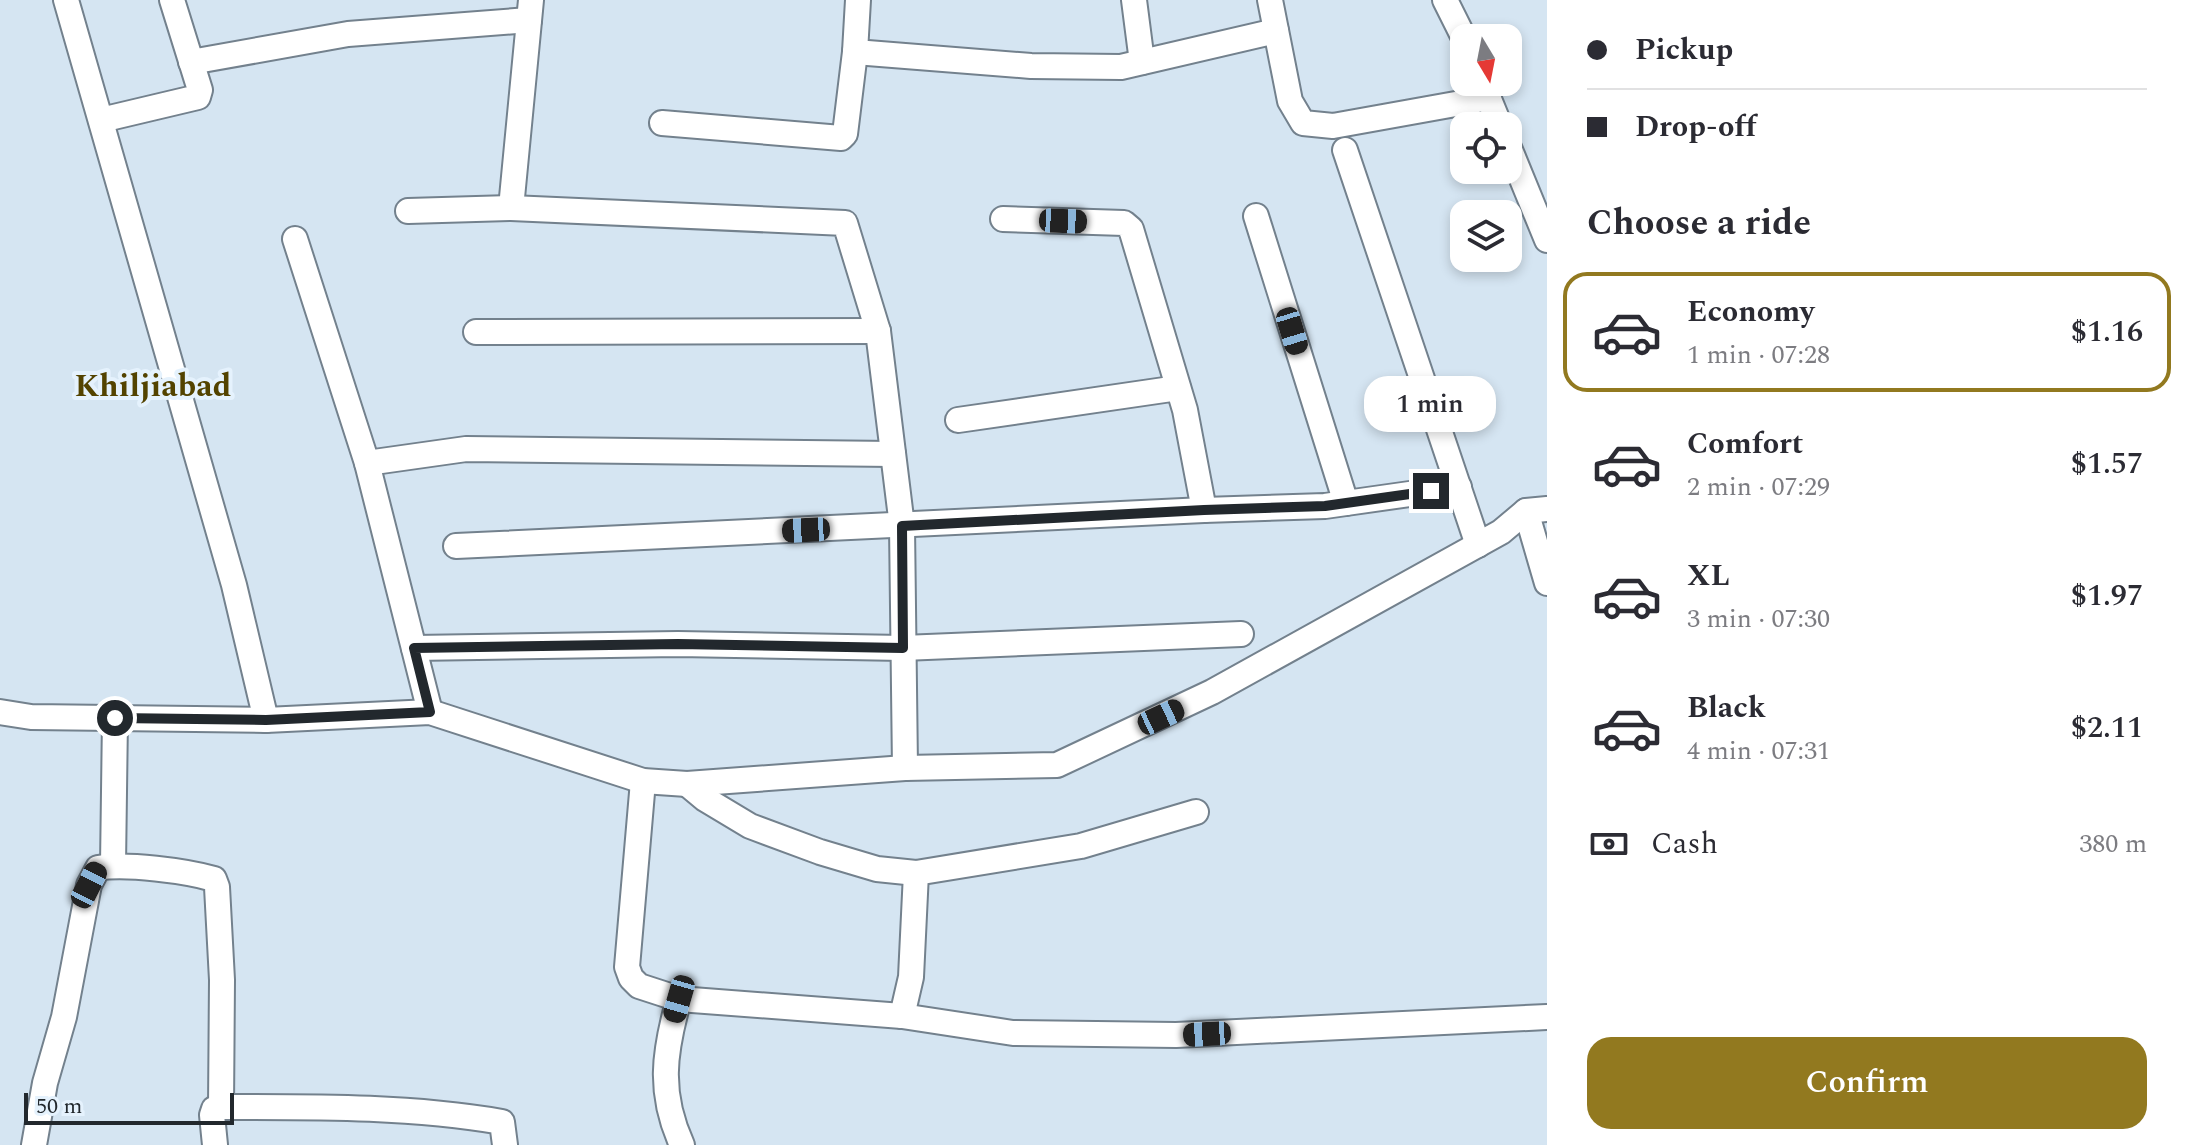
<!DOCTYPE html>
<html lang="en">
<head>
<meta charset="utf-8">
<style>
  body { margin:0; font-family:Spectral,serif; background:#f2f2f3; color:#2b2b33; height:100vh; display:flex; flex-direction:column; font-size:30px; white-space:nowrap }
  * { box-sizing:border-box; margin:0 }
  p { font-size:26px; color:#7c7c81 }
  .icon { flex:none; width:44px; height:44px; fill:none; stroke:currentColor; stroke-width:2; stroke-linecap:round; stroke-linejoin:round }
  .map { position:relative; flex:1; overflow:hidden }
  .drawer { display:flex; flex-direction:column; background:#fff; width:640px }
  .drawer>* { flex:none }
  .guide { display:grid; align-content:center; height:176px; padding:0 40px; background:#fff }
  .needle { width:52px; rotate:170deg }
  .buttons { position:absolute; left:1450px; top:24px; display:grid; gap:16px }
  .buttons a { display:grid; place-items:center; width:72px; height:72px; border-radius:16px; background:#fff; box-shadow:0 4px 12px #0003; font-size:40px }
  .scale { position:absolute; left:24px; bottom:20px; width:210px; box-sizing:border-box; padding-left:8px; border:4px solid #22282d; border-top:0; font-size:22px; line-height:28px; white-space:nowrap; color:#22282d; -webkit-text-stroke:6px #e5f2fd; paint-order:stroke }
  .end { position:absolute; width:36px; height:36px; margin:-18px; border:10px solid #22282d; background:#fff; box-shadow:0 0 0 4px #fff }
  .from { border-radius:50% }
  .bubble { position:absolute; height:56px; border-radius:24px; background:#fff; box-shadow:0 4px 12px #0003; font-size:26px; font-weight:600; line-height:56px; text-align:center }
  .car { position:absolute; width:24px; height:48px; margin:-24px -12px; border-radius:10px; box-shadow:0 0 6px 2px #0007; background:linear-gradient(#222 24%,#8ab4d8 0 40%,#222 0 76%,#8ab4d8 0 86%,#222 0) }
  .guide b { display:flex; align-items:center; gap:28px; height:76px; font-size:30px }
  .guide b+b { border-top:2px solid #e1e1e2 }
  .guide i { width:20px; height:20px; background:#2b2b33 }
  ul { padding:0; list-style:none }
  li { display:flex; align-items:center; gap:24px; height:120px; margin:0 16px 12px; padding:0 24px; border:4px solid transparent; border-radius:24px }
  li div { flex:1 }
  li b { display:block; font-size:30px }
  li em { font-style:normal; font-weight:600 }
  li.current { border-color:#92791f }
  li>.icon { width:72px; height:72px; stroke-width:1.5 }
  h2 { padding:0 40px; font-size:36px; line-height:96px }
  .pay { display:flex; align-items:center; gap:20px; height:88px; padding:0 40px; font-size:30px }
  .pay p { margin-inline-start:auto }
  .button { display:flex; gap:16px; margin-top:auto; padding:16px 40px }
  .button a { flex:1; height:92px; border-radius:24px; background:#92791f; color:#fff; font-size:32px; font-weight:600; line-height:92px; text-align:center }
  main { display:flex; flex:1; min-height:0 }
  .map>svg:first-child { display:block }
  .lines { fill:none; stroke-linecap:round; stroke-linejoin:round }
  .minor-casing { stroke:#73818d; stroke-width:28 }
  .minor { stroke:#fff; stroke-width:24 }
  .route { stroke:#22282d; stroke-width:10 }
  .labels { text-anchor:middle; stroke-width:8; stroke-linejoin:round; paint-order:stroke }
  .neighbourhood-label { font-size:32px; font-weight:bold; fill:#534300; stroke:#e5f2fd }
</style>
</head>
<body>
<main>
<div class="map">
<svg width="1547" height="1145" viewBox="0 0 1547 1145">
  <rect width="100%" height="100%" fill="#d5e5f2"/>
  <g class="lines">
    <g class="minor-casing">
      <g id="minor">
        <polyline points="66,0 234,585 266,720"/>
        <polyline points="1134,0 1142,62"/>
        <polyline points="1270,0 1290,101 1303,123 1333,126 1489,98"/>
        <polyline points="1445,0 1464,38"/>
        <polyline points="855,52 1031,66 1121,67 1276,31"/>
        <polyline points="191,62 348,34 529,20"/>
        <polyline points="1482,82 1500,126"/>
        <polyline points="101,120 198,97 200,90 172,0"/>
        <polyline points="662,123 841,138 845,134 855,52 858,0"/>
        <polyline points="1508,145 1547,240"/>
        <polyline points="1345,150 1478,545"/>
        <polyline points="511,208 531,0"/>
        <polyline points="408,211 511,208 845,223 878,331 902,526 905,768"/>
        <polyline points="1256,216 1346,503"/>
        <polyline points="1003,219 1124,223 1131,229 1185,410 1204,510"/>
        <polyline points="295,239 367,463 430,712"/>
        <polyline points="476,332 878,331"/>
        <polyline points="958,420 1178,388"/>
        <polyline points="367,463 466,449 893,454"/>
        <polyline points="1526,511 1547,583"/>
        <polyline points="456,546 1204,510 1325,506 1459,487"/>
        <polyline points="414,648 678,644 903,648 1241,634"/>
        <polyline points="0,712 31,717 266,720 430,712 643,781 687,784 905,768 1057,765 1212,692 1501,532 1526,511 1547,509"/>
        <polyline points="643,781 627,967 631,978 639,986 679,999 902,1016 1013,1033 1176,1035 1547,1017"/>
        <polyline points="687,784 705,799 750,826 820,852 877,869 916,873"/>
        <polyline points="113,865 115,718"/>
        <path d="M679,999c-15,53 -21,94 3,146"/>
        <polyline points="902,1016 911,977 916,873 1081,846 1196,812"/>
        <path d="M34,1145l11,-62 19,-66 25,-132 9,-17c27,-5 89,3 116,11l3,8 5,93 -1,127"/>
        <path d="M215,1145l-3,-30 2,-6 7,-2c94,0 188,-1 281,15l3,23"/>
      </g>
    </g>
    <use href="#minor" class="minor"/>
  </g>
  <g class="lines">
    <polyline class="route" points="115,718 266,720 430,712 414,648 678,644 903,648 902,526 1204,510 1325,506 1431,491"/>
  </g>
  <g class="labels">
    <g class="neighbourhood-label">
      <text x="153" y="396">Khiljiabad</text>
    </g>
  </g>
</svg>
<div class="buttons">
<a><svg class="needle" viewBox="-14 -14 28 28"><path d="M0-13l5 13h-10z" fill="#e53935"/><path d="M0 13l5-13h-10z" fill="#7c7c81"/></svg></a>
<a><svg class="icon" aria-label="locate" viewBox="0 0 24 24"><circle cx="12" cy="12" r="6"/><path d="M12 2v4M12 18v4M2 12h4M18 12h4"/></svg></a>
<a><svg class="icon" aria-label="layers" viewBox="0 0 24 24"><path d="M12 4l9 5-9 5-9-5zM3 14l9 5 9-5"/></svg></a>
</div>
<div class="scale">50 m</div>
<i class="end from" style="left:115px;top:718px"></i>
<i class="end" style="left:1431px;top:491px"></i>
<div class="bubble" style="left:1364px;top:376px;width:132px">1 min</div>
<i class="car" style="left:1063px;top:221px;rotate:92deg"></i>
<i class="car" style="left:1292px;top:331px;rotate:163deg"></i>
<i class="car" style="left:806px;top:530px;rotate:267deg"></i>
<i class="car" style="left:1161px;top:717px;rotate:65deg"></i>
<i class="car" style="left:89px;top:885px;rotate:27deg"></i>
<i class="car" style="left:679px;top:999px;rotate:196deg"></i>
<i class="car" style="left:1207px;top:1034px;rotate:267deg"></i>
</div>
<section class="drawer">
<div class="guide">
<b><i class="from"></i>Pickup</b>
<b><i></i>Drop-off</b>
</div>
<h2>Choose a ride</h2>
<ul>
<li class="current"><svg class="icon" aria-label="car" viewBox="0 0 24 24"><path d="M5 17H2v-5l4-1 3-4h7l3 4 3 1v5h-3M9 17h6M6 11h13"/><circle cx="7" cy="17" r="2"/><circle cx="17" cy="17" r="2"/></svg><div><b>Economy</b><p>1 min · 07:28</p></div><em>$1.16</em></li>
<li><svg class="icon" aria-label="car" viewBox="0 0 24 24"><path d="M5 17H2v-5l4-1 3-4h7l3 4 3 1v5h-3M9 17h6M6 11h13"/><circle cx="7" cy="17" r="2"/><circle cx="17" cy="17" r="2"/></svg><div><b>Comfort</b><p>2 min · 07:29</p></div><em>$1.57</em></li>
<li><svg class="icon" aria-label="car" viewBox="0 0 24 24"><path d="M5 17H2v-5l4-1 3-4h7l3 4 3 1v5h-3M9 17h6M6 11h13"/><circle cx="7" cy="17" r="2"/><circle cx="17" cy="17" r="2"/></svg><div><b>XL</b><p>3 min · 07:30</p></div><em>$1.97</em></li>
<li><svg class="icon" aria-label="car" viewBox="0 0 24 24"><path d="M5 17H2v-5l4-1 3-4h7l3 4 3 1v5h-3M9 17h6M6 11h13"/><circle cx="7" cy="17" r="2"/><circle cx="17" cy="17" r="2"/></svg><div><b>Black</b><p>4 min · 07:31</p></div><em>$2.11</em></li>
</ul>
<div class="pay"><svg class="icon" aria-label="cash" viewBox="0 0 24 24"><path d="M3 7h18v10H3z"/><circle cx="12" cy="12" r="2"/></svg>Cash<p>380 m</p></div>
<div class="button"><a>Confirm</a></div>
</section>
</main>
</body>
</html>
